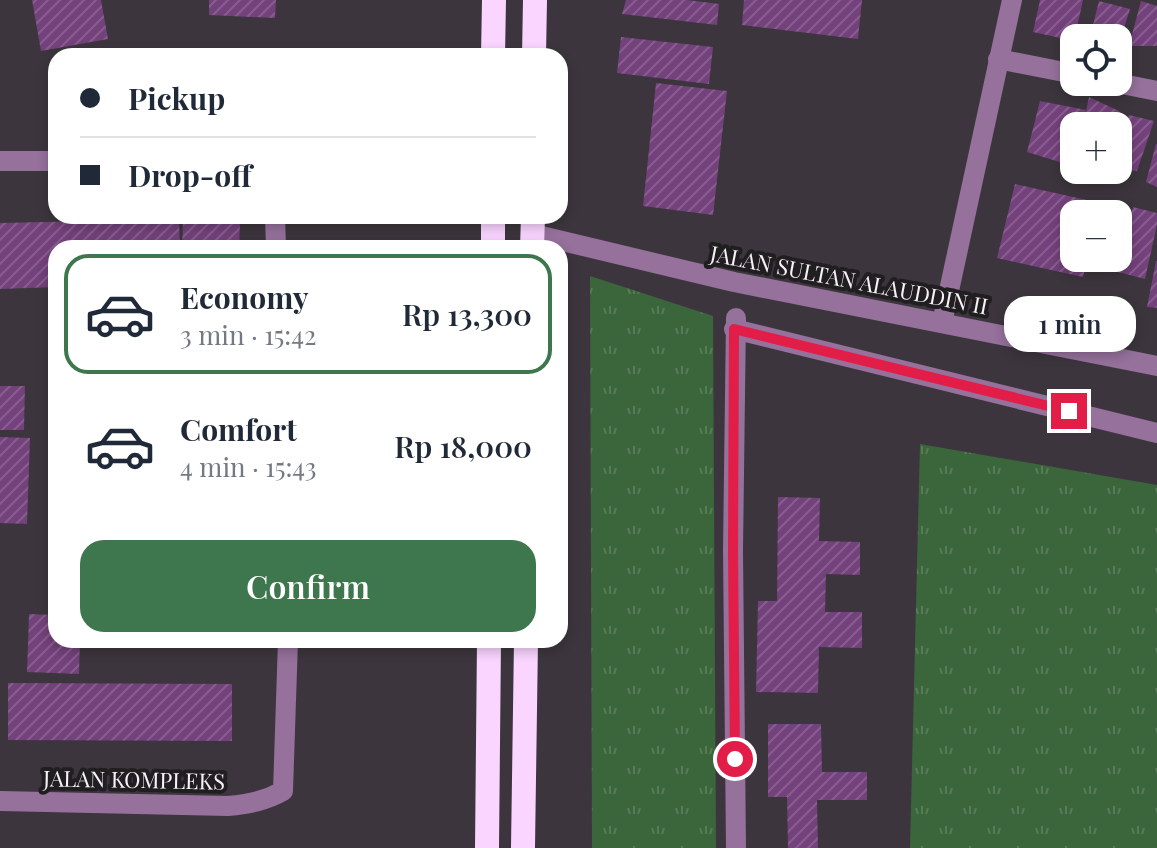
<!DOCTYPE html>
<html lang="en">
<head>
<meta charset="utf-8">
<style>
  body { margin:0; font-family:"Playfair Display",serif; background:#f6f6f7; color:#1f2937; height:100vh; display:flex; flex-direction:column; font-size:30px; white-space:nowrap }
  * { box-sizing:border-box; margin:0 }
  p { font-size:26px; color:#747a83 }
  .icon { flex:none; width:44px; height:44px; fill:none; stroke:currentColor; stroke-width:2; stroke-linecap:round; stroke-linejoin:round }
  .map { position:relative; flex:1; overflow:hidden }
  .sheet { position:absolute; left:48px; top:240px; width:520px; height:408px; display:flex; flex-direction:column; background:#fff; border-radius:24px; box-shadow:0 4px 12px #0003 }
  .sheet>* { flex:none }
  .top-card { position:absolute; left:48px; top:48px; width:520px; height:176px; border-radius:24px; box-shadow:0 4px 12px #0003; display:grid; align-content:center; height:176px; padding:0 32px; background:#fff }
  .controls { position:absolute; left:1060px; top:24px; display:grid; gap:16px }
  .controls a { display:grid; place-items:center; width:72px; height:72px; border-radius:16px; background:#fff; box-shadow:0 4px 12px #0003; font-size:40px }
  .end { position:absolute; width:36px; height:36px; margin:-18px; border:10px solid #e11d48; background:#fff; box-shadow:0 0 0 4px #fff }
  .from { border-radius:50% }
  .bubble { position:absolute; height:56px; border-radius:24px; background:#fff; box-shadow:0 4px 12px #0003; font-size:26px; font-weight:600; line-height:56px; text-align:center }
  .top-card b { display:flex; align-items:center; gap:28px; height:76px; font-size:30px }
  .top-card b+b { border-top:2px solid #e0e1e3 }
  .top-card i { width:20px; height:20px; background:#1f2937 }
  ul { padding:14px 0 0; list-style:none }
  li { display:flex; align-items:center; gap:24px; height:120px; margin:0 16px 12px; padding:0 16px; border:4px solid transparent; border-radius:24px }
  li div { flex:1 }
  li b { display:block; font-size:30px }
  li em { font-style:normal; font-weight:600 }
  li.selected { border-color:#3e764d }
  li>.icon { width:72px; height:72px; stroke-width:1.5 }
  .primary-button { display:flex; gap:16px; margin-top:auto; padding:16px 32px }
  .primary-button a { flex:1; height:92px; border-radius:24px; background:#3e764d; color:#fff; font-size:32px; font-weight:600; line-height:92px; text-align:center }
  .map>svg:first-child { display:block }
  .park { fill:url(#park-tufts) }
  .building { fill:url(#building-hatch) }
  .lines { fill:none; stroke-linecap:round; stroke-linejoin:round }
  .minor { stroke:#95719b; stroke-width:20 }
  .highway { stroke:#f9d5ff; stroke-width:24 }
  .route { stroke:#e11d48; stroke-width:10 }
  .labels { text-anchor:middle; stroke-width:8; stroke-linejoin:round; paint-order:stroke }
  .street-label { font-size:22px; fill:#f5f1f6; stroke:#211e21 }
</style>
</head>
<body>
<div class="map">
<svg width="1157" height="848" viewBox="0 0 1157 848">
  <defs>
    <pattern id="park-tufts" width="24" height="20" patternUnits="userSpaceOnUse" patternTransform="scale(2)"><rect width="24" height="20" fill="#3b653b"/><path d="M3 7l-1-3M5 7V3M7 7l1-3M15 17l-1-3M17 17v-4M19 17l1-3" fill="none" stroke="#587c58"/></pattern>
    <pattern id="building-hatch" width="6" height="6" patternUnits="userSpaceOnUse" patternTransform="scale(2)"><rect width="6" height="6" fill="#73417b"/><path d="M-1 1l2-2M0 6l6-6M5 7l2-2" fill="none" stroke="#885d8e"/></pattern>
  </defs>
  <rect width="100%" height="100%" fill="#3c353d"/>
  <g class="park">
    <polygon points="590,276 713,316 716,848 592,848"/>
    <polygon points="920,444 1157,485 1157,848 910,848"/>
  </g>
  <g class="building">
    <polygon points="32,0 101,0 108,39 41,51"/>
    <polygon points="209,0 276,0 275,18 209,15"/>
    <polygon points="626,0 687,0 719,4 717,25 622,14"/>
    <polygon points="744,0 862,0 858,39 742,25"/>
    <polygon points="1040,0 1083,0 1074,41 1033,32"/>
    <polygon points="1099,1 1130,9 1119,44 1118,38 1090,37"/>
    <polygon points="1141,1 1157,6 1157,46 1129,46"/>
    <polygon points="621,37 713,47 709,84 617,73"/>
    <polygon points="656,83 727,91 713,215 643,206"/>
    <polygon points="1089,97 1119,111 1114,126 1083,126"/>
    <polygon points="1040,101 1086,110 1081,126 1074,126 1074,143 1066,164 1027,152"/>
    <polygon points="1129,115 1154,121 1137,171 1118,169 1118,145"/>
    <polygon points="1156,144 1157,144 1157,187 1146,182"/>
    <polygon points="1015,184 1100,203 1098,214 1074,214 1074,258 1088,258 1083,277 997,258"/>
    <polygon points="1133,207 1157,213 1157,225 1145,279 1118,272"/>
    <polygon points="179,219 180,248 56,248 56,287 0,289 0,223"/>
    <polygon points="183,221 240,223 239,248 182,248"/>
    <polygon points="1156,261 1157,261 1157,308 1147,307"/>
    <polygon points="0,386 25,386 24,430 0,430"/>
    <polygon points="0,437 30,438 27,524 0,523"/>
    <polygon points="778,497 820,498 819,541 860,542 860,575 826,574 825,612 862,612 862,648 819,647 818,693 756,692 758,601 777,601"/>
    <polygon points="29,614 56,615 56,640 80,640 79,674 27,672"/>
    <polygon points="8,683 232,684 232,741 8,740"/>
    <polygon points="768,724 821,724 822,772 867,772 867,800 817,800 818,848 788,848 787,797 768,797"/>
  </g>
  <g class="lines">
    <g class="minor">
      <polyline points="998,59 1074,74"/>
      <polyline points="1112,82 1157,91"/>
      <polyline points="0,161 56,161"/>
      <polyline points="275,216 276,248"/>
      <polyline points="533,234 734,282 1157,366"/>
      <polyline points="736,318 733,551 736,848"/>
      <polyline points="942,323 1012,0"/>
      <polyline points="734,329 1157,433"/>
      <path d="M0,801l228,5c21,-2 37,-5 55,-15l5,-151"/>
    </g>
    <g class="highway">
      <polyline points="493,56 494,0"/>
      <polyline points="534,56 535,0"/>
      <polyline points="493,216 493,248"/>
      <polyline points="532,248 533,216"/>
      <polyline points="487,848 489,640"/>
      <polyline points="523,848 526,640"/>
    </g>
  </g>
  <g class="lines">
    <polyline class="route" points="735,759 733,551 734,329 1069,411"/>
  </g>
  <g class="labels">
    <g class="street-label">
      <text transform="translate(849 280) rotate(11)" y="8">JALAN SULTAN ALAUDDIN II</text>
      <text transform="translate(134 780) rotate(1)" y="8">JALAN KOMPLEKS</text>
    </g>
  </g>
</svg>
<div class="controls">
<a><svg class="icon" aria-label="locate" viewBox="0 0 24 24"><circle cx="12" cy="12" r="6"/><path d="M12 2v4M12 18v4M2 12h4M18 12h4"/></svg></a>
<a>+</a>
<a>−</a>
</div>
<i class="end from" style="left:735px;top:759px"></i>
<i class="end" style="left:1069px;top:411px"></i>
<div class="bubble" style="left:1004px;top:296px;width:132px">1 min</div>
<div class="top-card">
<b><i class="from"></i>Pickup</b>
<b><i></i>Drop-off</b>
</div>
<section class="sheet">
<ul>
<li class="selected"><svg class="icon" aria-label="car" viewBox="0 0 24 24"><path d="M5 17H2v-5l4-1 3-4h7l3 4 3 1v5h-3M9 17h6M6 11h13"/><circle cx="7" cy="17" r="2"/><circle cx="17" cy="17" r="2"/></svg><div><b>Economy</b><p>3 min · 15:42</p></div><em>Rp 13,300</em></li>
<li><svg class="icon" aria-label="car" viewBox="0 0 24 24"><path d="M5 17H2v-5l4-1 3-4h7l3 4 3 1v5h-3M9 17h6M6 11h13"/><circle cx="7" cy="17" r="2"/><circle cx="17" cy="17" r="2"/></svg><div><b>Comfort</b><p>4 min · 15:43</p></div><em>Rp 18,000</em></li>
</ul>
<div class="primary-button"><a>Confirm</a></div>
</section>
</div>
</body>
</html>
